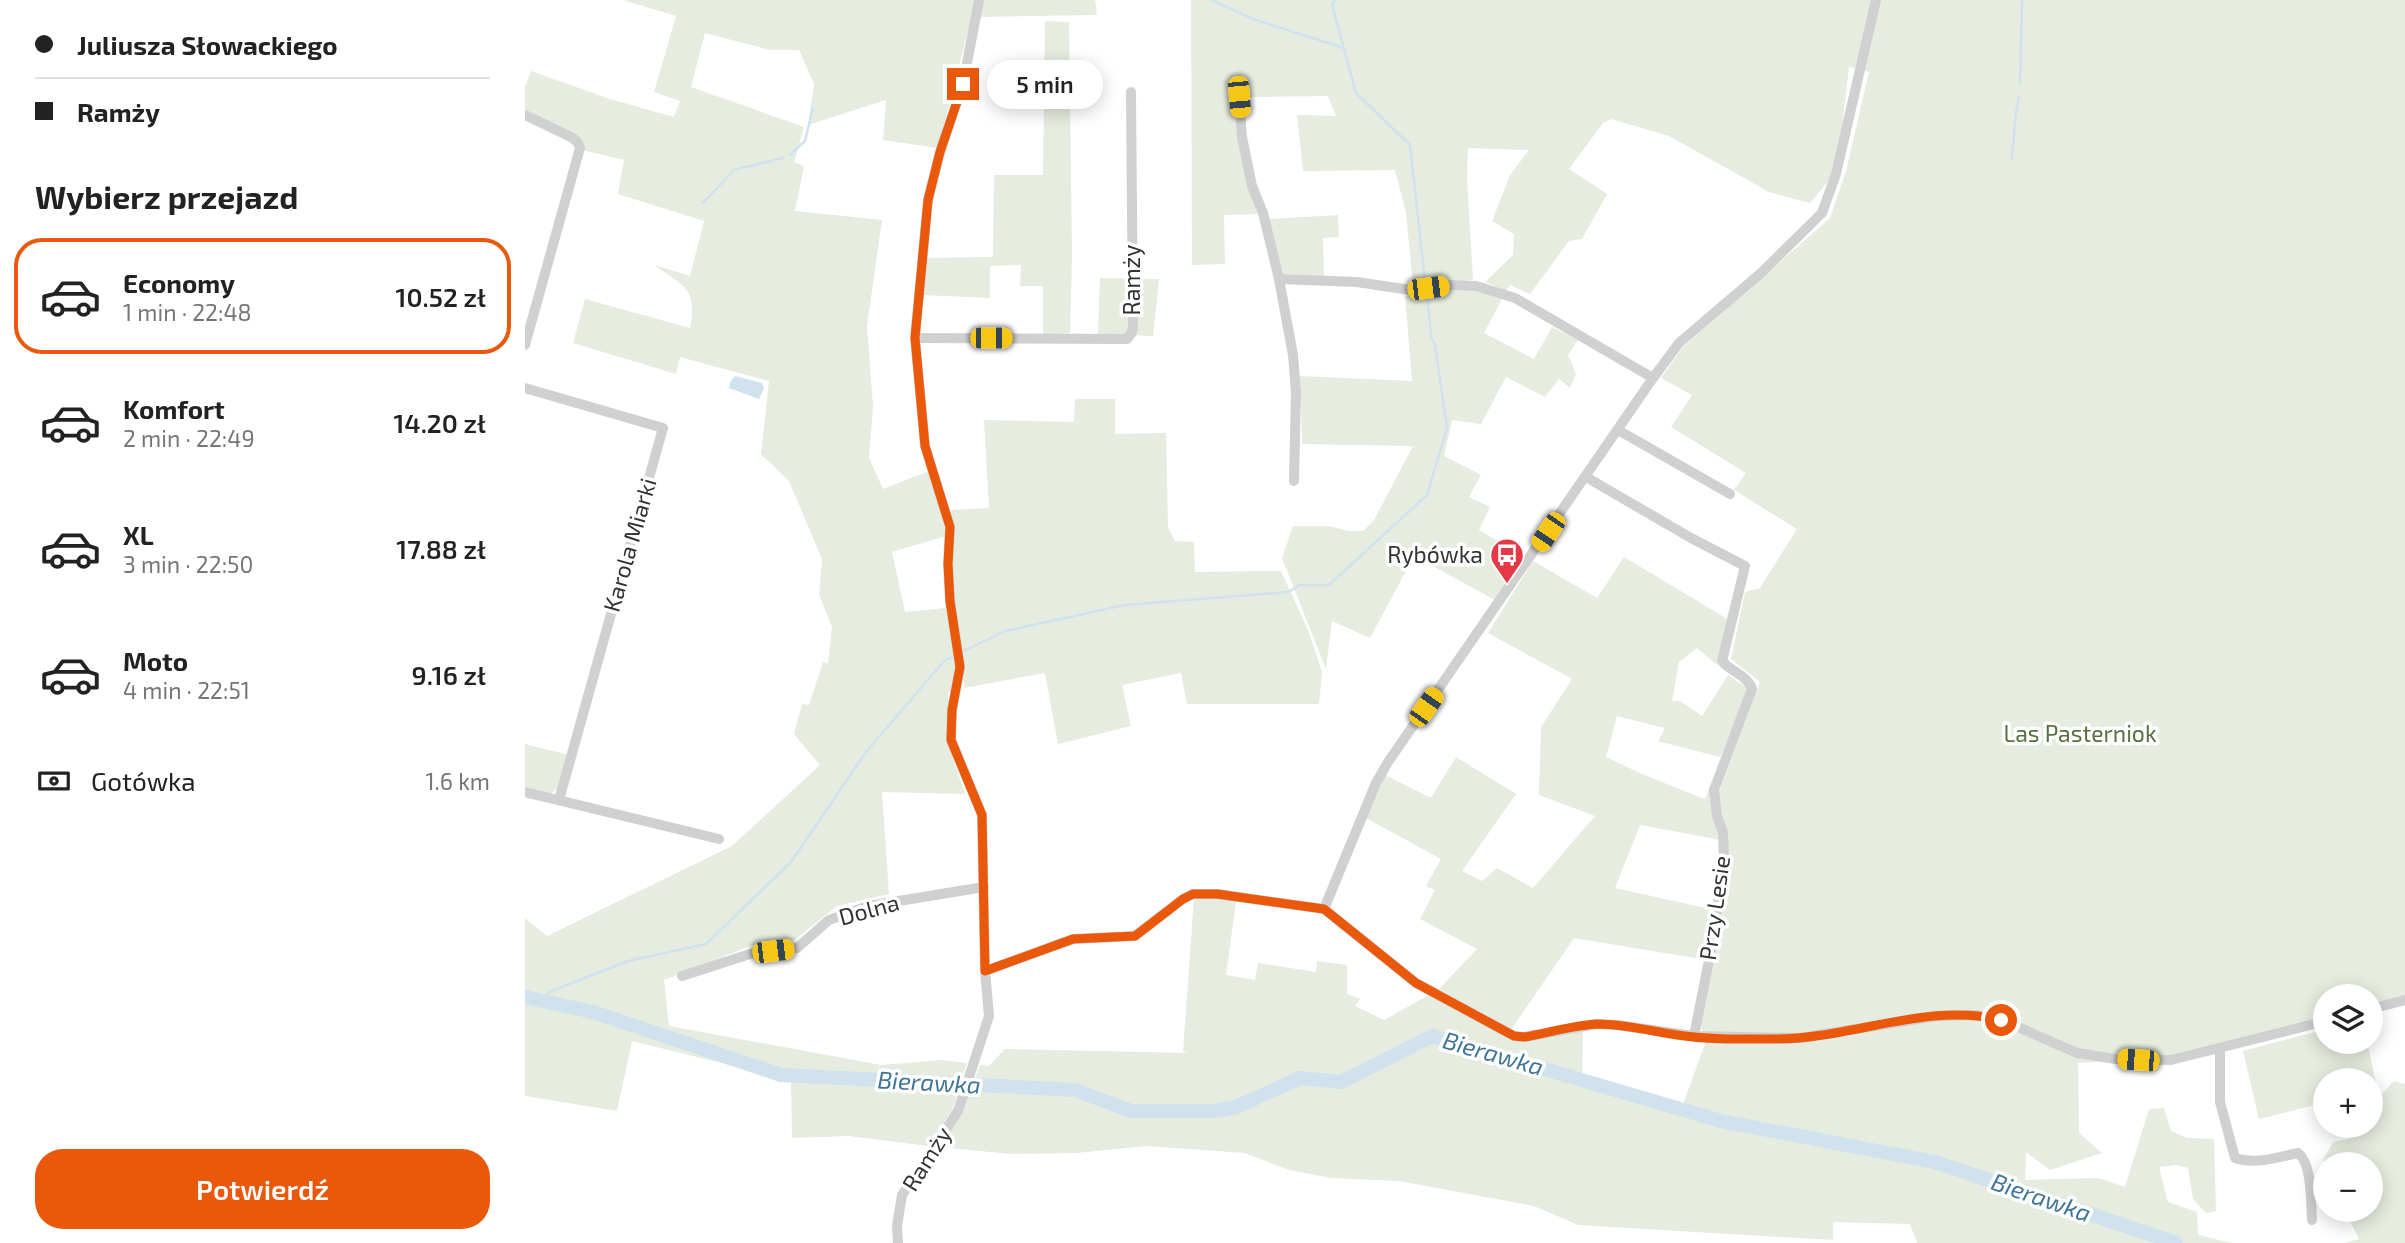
<!DOCTYPE html>
<html lang="pl">
<head>
<meta charset="utf-8">
<style>
  body { margin:0; font-family:"Exo 2",sans-serif; background:#f2f2f2; color:#222; height:100vh; display:flex; flex-direction:column; font-size:26px; white-space:nowrap }
  * { box-sizing:border-box; margin:0 }
  p { font-size:23px; color:#767676 }
  .icon { flex:none; width:38px; height:38px; fill:none; stroke:currentColor; stroke-width:2; stroke-linecap:round; stroke-linejoin:round }
  .map { position:relative; flex:1; overflow:hidden }
  .sheet { display:flex; flex-direction:column; background:#fff; width:525px }
  .sheet>* { flex:none }
  .banner { display:grid; align-content:center; height:154px; padding:0 35px; background:#fff }
  .fabs { position:absolute; left:1788px; top:984px; display:grid; gap:14px }
  .fabs a { display:grid; place-items:center; width:70px; height:70px; border-radius:50%; background:#fff; box-shadow:0 4px 18px #0003; font-size:35px }
  .end { position:absolute; width:32px; height:32px; margin:-16px; border:9px solid #ea580c; background:#fff; box-shadow:0 0 0 4px #fff }
  .from { border-radius:50% }
  .bubble { position:absolute; height:49px; border-radius:24px; background:#fff; box-shadow:0 4px 18px #0003; font-size:23px; font-weight:600; line-height:49px; text-align:center }
  .car { position:absolute; width:21px; height:42px; margin:-21px -10px; border-radius:9px; box-shadow:0 0 5px 2px #0007; background:linear-gradient(#f5c518 24%,#345 0 40%,#f5c518 0 76%,#345 0 86%,#f5c518 0) }
  .banner b { display:flex; align-items:center; gap:24px; height:66px; font-size:26px }
  .banner b+b { border-top:2px solid #e0e0e0 }
  .banner i { width:18px; height:18px; background:#222 }
  ul { padding:0; list-style:none }
  li { display:flex; align-items:center; gap:21px; height:116px; margin:0 14px 10px; padding:0 21px; border:4px solid transparent; border-radius:28px }
  li div { flex:1 }
  li b { display:block; font-size:26px }
  li em { font-style:normal; font-weight:600 }
  li.on { border-color:#ea580c }
  li>.icon { width:63px; height:63px; stroke-width:1.5 }
  h2 { padding:0 35px; font-size:32px; line-height:84px }
  .pay { display:flex; align-items:center; gap:18px; height:77px; padding:0 35px; font-size:26px }
  .pay p { margin-inline-start:auto }
  .action { display:flex; gap:14px; margin-top:auto; padding:14px 35px }
  .action a { flex:1; height:80px; border-radius:28px; background:#ea580c; color:#fff; font-size:28px; font-weight:600; line-height:80px; text-align:center }
  main { display:flex; flex:1; min-height:0 }
  .map>svg:first-child { display:block }
  .green { fill:#e6ecdf }
  .water { fill:#cfe2ee }
  .lines { fill:none; stroke-linecap:round; stroke-linejoin:round }
  .stream { stroke:#cfe2ee; stroke-width:2.5 }
  .river { stroke:#cfe2ee; stroke-width:14 }
  .minor { stroke:#d0d0d0; stroke-width:10 }
  .route { stroke:#ea580c; stroke-width:9 }
  .labels { text-anchor:middle; stroke-width:7; stroke-linejoin:round; paint-order:stroke }
  .street-label { font-size:23px; fill:#333; stroke:#fff }
  .poi-label { font-size:23px; fill:#333; stroke:#fff; text-anchor:end }
  .park-label { font-size:23px; fill:#56703f; stroke:#fff }
  .water-label { font-size:24px; font-style:italic; fill:#3f7597; stroke:#fff }
</style>
</head>
<body>
<main>
<section class="sheet">
<div class="banner">
<b><i class="from"></i>Juliusza Słowackiego</b>
<b><i></i>Ramży</b>
</div>
<h2>Wybierz przejazd</h2>
<ul>
<li class="on"><svg class="icon" aria-label="car" viewBox="0 0 24 24"><path d="M5 17H2v-5l4-1 3-4h7l3 4 3 1v5h-3M9 17h6M6 11h13"/><circle cx="7" cy="17" r="2"/><circle cx="17" cy="17" r="2"/></svg><div><b>Economy</b><p>1 min · 22:48</p></div><em>10.52 zł</em></li>
<li><svg class="icon" aria-label="car" viewBox="0 0 24 24"><path d="M5 17H2v-5l4-1 3-4h7l3 4 3 1v5h-3M9 17h6M6 11h13"/><circle cx="7" cy="17" r="2"/><circle cx="17" cy="17" r="2"/></svg><div><b>Komfort</b><p>2 min · 22:49</p></div><em>14.20 zł</em></li>
<li><svg class="icon" aria-label="car" viewBox="0 0 24 24"><path d="M5 17H2v-5l4-1 3-4h7l3 4 3 1v5h-3M9 17h6M6 11h13"/><circle cx="7" cy="17" r="2"/><circle cx="17" cy="17" r="2"/></svg><div><b>XL</b><p>3 min · 22:50</p></div><em>17.88 zł</em></li>
<li><svg class="icon" aria-label="car" viewBox="0 0 24 24"><path d="M5 17H2v-5l4-1 3-4h7l3 4 3 1v5h-3M9 17h6M6 11h13"/><circle cx="7" cy="17" r="2"/><circle cx="17" cy="17" r="2"/></svg><div><b>Moto</b><p>4 min · 22:51</p></div><em>9.16 zł</em></li>
</ul>
<div class="pay"><svg class="icon" aria-label="cash" viewBox="0 0 24 24"><path d="M3 7h18v10H3z"/><circle cx="12" cy="12" r="2"/></svg>Gotówka<p>1.6 km</p></div>
<div class="action"><a>Potwierdź</a></div>
</section>
<div class="map">
<svg width="1880" height="1243" viewBox="0 0 1880 1243">
  <rect width="100%" height="100%" fill="#fff"/>
  <g class="green">
    <path d="M98,0h353l-38,148 -55,-8 3,-40 -78,25 6,-41 -15,-34h-29l-65,-17 -14,54 113,40 -10,35 10,4 -9,45 87,9 -15,106 6,80 -4,52 14,31 46,-18 12,39 5,26 -54,16 13,60 41,-4 9,56 -2,26 -5,2v52l17,50 -83,-2 7,102 -52,12 -42,34 -32,1 -99,39 5,46 212,39 61,-5 25,3 -14,45 -24,38 -80,-10 -57,2 -1,-58 -159,-39 -15,70 -92,-15v-178l22,18 185,-90 88,-81 -26,-31 8,-30 7,1 14,-43 5,2 4,-37 -13,-32 3,-36 -33,-78 -28,-27 8,-73 -89,-24 -4,17 -103,-31 12,-44 105,29c8,-39 -6,-42 -36,-63l36,11 14,-55 -86,-27 6,-34 -42,-10 -57,-39v-24l6,-16 79,28 64,18 6,-16 -26,-9 22,-76z"/>
    <polygon points="457,0 570,0 572,15 454,17"/>
    <polygon points="666,0 1880,0 1880,998 1846,1006 1846,996 1801,996 1801,1018 1649,1057 1553,1063 1554,1133 1577,1153 1525,1170 1501,1152 1500,1180 1573,1178 1600,1187 1624,1109 1639,1108 1646,1131 1663,1138 1689,1139 1691,1211 1681,1213 1668,1199 1663,1168 1652,1165 1634,1167 1643,1202 1672,1212 1673,1235 1707,1243 1392,1243 1385,1224 1308,1222 1308,1240 1053,1225 1009,1206 874,1181 806,1178 764,1170 720,1153 622,1146 551,1153 486,1154 413,1147 437,1109 446,1086 549,1092 610,1113 689,1113 722,1104 692,1107 608,1107 552,1088 448,1084 455,1065 464,1066 480,1049 664,1053 658,1052 669,898 707,899 711,902 701,975 730,980 733,963 791,972 792,961 822,965 822,994 835,999 830,1006 859,1020 904,995 987,1040 1058,1031 1057,1077 905,1033 860,1054 876,1058 907,1041 1228,1130 1290,1144 1272,1134 1157,1107 1180,1044 1175,1019 1202,836 1193,795 1235,682 1206,659 1220,592 1235,588 1272,529 1209,490 1221,473 1146,427 1167,395 1136,378 1158,347 1305,218 1321,171 1344,72 1324,67 1312,171 1285,203 1244,192 1144,136 1086,119 1078,123 1044,169 1082,194 1057,239 1044,241 1005,294 985,285 981,291 960,282 988,255 989,234 967,221 985,175 1004,150 943,148 942,179 948,280 888,285 881,213 870,170 778,171 772,115 811,116 803,96 717,97 715,82 712,112 732,214 699,215 700,264 667,265"/>
    <polygon points="520,21 544,22 547,257 545,333 518,335 518,286 495,286 496,265 465,266 465,298 397,295 400,258 468,257 469,175 518,175"/>
    <polygon points="813,215 814,237 798,238 799,276 758,274 743,219"/>
    <polygon points="575,278 634,279 628,336 573,334"/>
    <polygon points="920,290 952,291 977,299 959,333 1009,359 1027,327 1053,340 1043,355 1051,374 1045,388 1034,379 1020,397 981,377 956,424 927,420 919,456 956,475 944,497 965,507 954,530 998,556 970,600 889,556 845,638 807,621 801,669 757,558 768,526 804,526 823,531 838,531 849,520 888,446 777,444 775,376 887,381 880,296"/>
    <polygon points="550,399 590,399 590,434 641,433 643,527 650,541 669,542 670,572 756,571 783,630 797,672 794,704 662,704 656,673 597,685 606,726 533,744 520,673 439,688 438,664 427,599 426,510 464,508 459,420 549,422"/>
    <polygon points="1099,557 1204,620 1192,665 1172,648 1154,662 1147,701 1155,701 1177,716 1203,675 1222,688 1221,700 1195,757 1133,741 1140,728 1092,716 1081,757 1119,775 1180,799 1185,786 1196,840 1115,825 1090,888 1190,910 1182,960 1049,938 985,1031 914,989 952,949 895,919 910,890 901,886 916,859 841,818 860,775 906,798 931,757 991,794 937,871 957,881 972,868 1008,888 1070,816 1014,795 1016,727 1047,679 963,633 1008,561 1072,598"/>
    <polygon points="0,744 44,755 37,783 24,796 0,790"/>
    <polygon points="1801,1029 1801,1041 1842,1041 1852,1088 1846,1090 1846,1080 1801,1080 1801,1102 1734,1119 1718,1051"/>
    <polygon points="1869,1081 1880,1084 1880,1243 1820,1243 1834,1239 1826,1223 1825,1209 1846,1209 1846,1164 1801,1164 1798,1160 1808,1142 1823,1139 1834,1125 1846,1125 1846,1106"/>
  </g>
  <polygon class="water" points="210,376 237,383 239,388 234,399 204,388 205,382"/>
  <g class="lines">
    <g class="stream">
      <polyline points="687,0 728,19 819,48"/>
      <polyline points="810,0 807,5 831,93 885,145 900,281"/>
      <polyline points="1495,83 1497,0"/>
      <polyline points="265,155 280,141 288,108"/>
      <polyline points="1487,158 1491,112 1494,96"/>
      <polyline points="178,203 209,170 258,158"/>
      <polyline points="439,651 480,631 600,605 763,592 775,585 804,585 902,495 922,428 910,345 906,336 902,294"/>
      <polyline points="21,1002 24,992 103,961 181,944 266,862 341,752 419,661 427,657"/>
    </g>
    <polyline class="river" points="0,997 68,1012 256,1075 550,1090 606,1111 689,1111 711,1107 775,1078 816,1082 907,1036 1196,1121 1410,1162 1651,1243"/>
    <g class="minor">
      <polyline points="714,97 717,137 727,186 738,213 754,279 768,355 771,392 769,481"/>
      <polyline points="0,115 48,138 53,143 55,148 0,345"/>
      <polyline points="754,279 832,282 885,290 921,285 951,286 990,298 1128,378"/>
      <polyline points="390,338 602,339 607,332 608,327 606,92"/>
      <polyline points="0,388 138,428 34,800"/>
      <polyline points="1093,430 1205,494"/>
      <path d="M1061,477l105,61 54,28 -23,95c9,11 25,14 30,28l-38,101 3,26 6,17 1,25 -11,82 -19,96"/>
      <polyline points="0,792 194,839"/>
      <polyline points="799,909 851,783 863,762 1128,378 1154,343 1236,273 1297,213 1311,174 1351,0"/>
      <polyline points="460,971 548,939 610,936 658,899 668,894 692,894 799,909 891,983 989,1036 999,1037 1071,1024 1092,1025 1169,1036 1274,1038 1412,1016 1451,1015 1477,1020 1552,1053 1591,1059 1646,1060 1801,1021"/>
      <polyline points="157,976 225,954 272,948 304,920 343,906 459,887"/>
      <polyline points="1846,1009 1880,1000"/>
      <path d="M1695,1049v53l15,56c20,7 43,-1 63,-5 14,10 13,50 14,67"/>
      <polyline points="373,1243 372,1226 377,1195 433,1111 464,1016 460,971 457,815 426,740 427,710 435,667 425,601 423,564 425,527 400,446 390,338 403,200 415,152 438,84 454,0"/>
    </g>
  </g>
  <g class="lines">
    <path class="route" d="M438,84l-23,68 -12,48 -13,138 10,108 25,81 -2,37 2,37 10,66 -8,43 -1,30 31,75 3,156 88,-32 62,-3 48,-37 10,-5h24l107,15 92,74 98,53 10,1c24,-4 49,-12 74,-13 26,0 53,7 79,11 33,5 69,4 102,4 74,-1 149,-37 222,-19"/>
  </g>
  <defs>
    <g id="bus-pin" transform="scale(1.75)"><path d="M0 17L-7.5 6A9.5 9.5 0 1 1 7.5 6Z" fill="#e63946" stroke="#fff"/><path d="M-5-6H5V4H4V6H2V4H-2V6H-4V4H-5ZM-3.5-4V0h7V-4ZM-3.5 1.2v1.5H-2V1.2ZM2 1.2v1.5H3.5V1.2Z" fill="#fff"/></g>
  </defs>
  <g fill-rule="evenodd">
    <use href="#bus-pin" x="982" y="555"/>
  </g>
  <g class="labels">
    <g class="street-label">
      <text transform="translate(607 280) rotate(-90)" y="8">Ramży</text>
      <text transform="translate(105 545) rotate(-74)" y="8">Karola Miarki</text>
      <text transform="translate(1190 908) rotate(-82)" y="8">Przy Lesie</text>
      <text transform="translate(344 910) rotate(-15)" y="8">Dolna</text>
      <text transform="translate(402 1159) rotate(-58)" y="8">Ramży</text>
    </g>
    <g class="poi-label">
      <text x="958" y="563">Rybówka</text>
    </g>
    <g class="park-label">
      <text x="1555" y="742">Las Pasterniok</text>
    </g>
    <g class="water-label">
      <text transform="translate(968 1054) rotate(16)" y="8">Bierawka</text>
      <text transform="translate(404 1083) rotate(3)" y="8">Bierawka</text>
      <text transform="translate(1516 1198) rotate(19)" y="8">Bierawka</text>
    </g>
  </g>
</svg>
<div class="fabs">
<a><svg class="icon" aria-label="layers" viewBox="0 0 24 24"><path d="M12 4l9 5-9 5-9-5zM3 14l9 5 9-5"/></svg></a>
<a>+</a>
<a>−</a>
</div>
<i class="end from" style="left:1476px;top:1020px"></i>
<i class="end" style="left:438px;top:84px"></i>
<div class="bubble" style="left:462px;top:60px;width:116px">5 min</div>
<i class="car" style="left:714px;top:97px;rotate:175deg"></i>
<i class="car" style="left:903px;top:288px;rotate:83deg"></i>
<i class="car" style="left:466px;top:338px;rotate:90deg"></i>
<i class="car" style="left:1023px;top:532px;rotate:214deg"></i>
<i class="car" style="left:901px;top:707px;rotate:35deg"></i>
<i class="car" style="left:248px;top:951px;rotate:83deg"></i>
<i class="car" style="left:1613px;top:1060px;rotate:274deg"></i>
</div>
</main>
</body>
</html>
